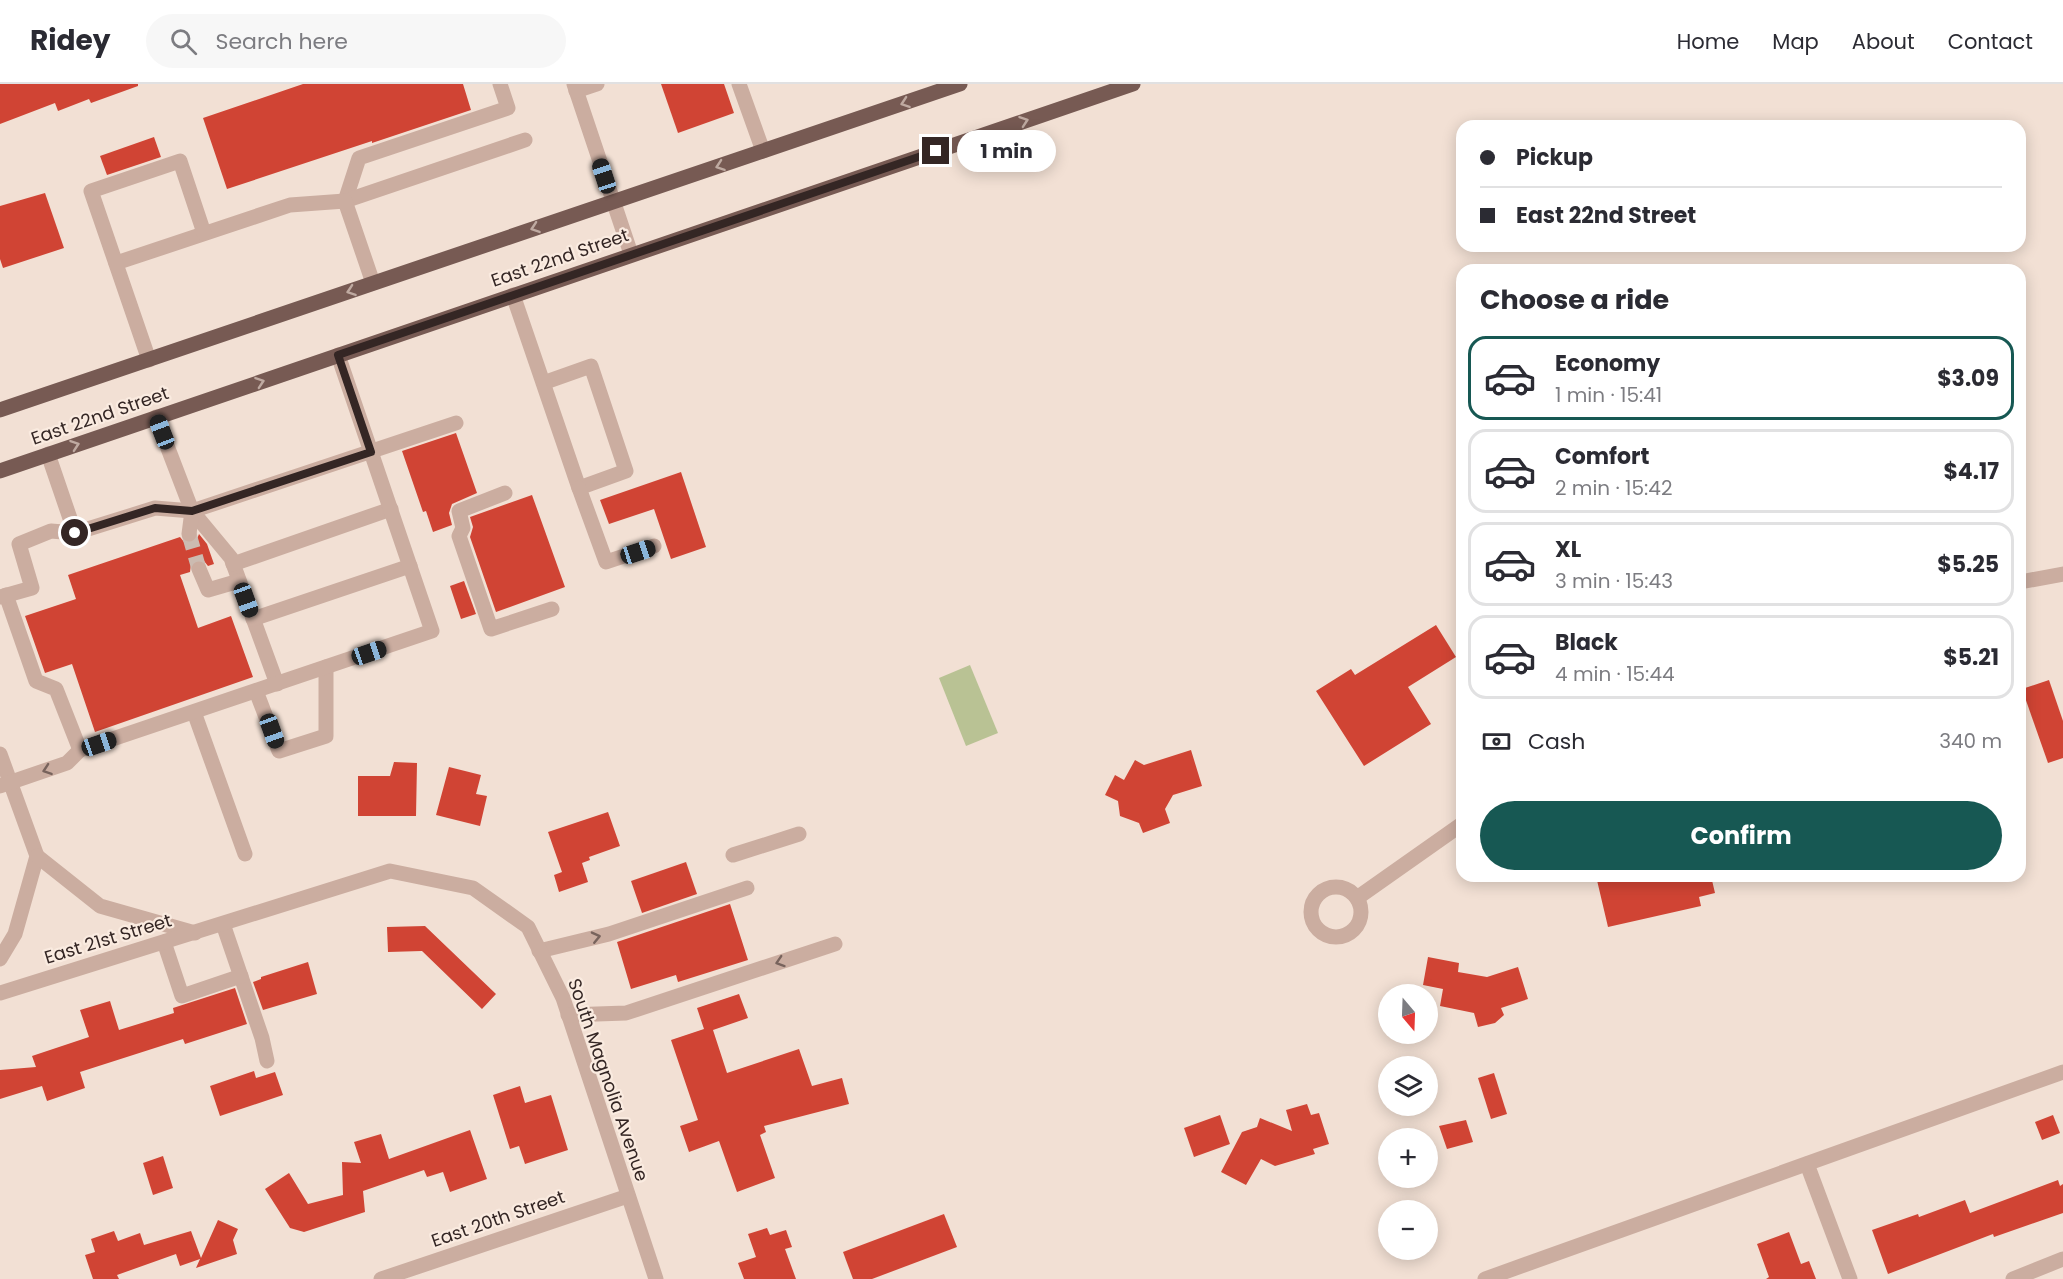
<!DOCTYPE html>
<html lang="en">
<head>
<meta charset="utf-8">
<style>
  body { margin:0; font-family:Poppins,sans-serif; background:#f7f7f7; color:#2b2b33; height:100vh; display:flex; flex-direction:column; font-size:22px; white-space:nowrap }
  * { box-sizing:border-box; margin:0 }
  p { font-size:20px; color:#7c7c81 }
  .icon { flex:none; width:33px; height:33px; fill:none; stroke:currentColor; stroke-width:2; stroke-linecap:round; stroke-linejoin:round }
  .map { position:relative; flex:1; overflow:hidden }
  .sheet { position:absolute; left:1456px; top:180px; width:570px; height:618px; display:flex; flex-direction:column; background:#fff; border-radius:18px; box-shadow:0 3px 15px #0003 }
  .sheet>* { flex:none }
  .top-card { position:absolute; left:1456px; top:36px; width:570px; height:132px; border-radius:18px; box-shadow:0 3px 15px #0003; display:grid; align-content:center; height:132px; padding:0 24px; background:#fff }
  .needle { width:39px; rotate:161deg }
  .controls { position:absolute; left:1378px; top:900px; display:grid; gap:12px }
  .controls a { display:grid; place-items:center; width:60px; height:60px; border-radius:50%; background:#fff; box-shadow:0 3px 15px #0003; font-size:30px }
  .end { position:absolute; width:27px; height:27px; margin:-14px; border:8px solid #342624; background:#fff; box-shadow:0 0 0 3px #fff }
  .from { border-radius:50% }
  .bubble { position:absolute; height:42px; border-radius:21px; background:#fff; box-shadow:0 3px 15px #0003; font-size:20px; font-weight:700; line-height:42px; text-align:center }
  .car { position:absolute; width:18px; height:36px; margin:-18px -9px; border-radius:8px; box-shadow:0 0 4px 2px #0007; background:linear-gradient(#222 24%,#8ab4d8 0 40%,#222 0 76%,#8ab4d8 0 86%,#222 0) }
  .top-card b { display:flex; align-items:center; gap:21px; height:57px; font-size:22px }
  .top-card b+b { border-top:2px solid #e1e1e2 }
  .top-card i { width:15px; height:15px; background:#2b2b33 }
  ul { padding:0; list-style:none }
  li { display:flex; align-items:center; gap:18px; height:84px; margin:0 12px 9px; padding:0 12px; border:3px solid #e1e1e2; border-radius:18px }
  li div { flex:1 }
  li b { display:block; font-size:22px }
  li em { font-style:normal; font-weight:700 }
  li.current { border-color:#175853 }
  li>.icon { width:54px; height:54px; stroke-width:1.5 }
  h2 { padding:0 24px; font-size:27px; line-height:72px }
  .pay { display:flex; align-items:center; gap:15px; height:66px; padding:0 24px; font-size:22px }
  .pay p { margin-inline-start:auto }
  .cta { display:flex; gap:12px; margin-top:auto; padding:12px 24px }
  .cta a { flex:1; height:69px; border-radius:36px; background:#175853; color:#fff; font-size:24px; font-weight:700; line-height:69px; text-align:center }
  header { display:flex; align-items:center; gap:36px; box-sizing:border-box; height:84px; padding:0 30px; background:#fff; border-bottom:2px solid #e1e1e2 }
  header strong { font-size:28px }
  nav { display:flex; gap:33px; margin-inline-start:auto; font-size:21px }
  .search { width:420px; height:54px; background:#f7f7f7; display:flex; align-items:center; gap:15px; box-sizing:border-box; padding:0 21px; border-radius:33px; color:#7c7c81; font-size:22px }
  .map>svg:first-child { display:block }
  .park { fill:#b9c294 }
  .building { fill:#d04434 }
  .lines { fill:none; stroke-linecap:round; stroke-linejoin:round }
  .minor-tunnel { stroke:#ccbbb1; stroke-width:15; stroke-dasharray:15 8; stroke-linecap:butt }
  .minor { stroke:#cbada0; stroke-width:15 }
  .major { stroke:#775a53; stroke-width:15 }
  .oneway { stroke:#bfaaa1 }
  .oneway2 { stroke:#78635c }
  .route { stroke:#342624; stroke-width:8 }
  .labels { text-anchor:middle; stroke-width:4.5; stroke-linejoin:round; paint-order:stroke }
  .street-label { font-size:18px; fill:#342624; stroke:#faebe0 }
</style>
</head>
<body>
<header>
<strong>Ridey</strong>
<div class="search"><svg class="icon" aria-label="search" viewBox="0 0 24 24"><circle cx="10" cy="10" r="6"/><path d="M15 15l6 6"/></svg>Search here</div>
<nav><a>Home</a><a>Map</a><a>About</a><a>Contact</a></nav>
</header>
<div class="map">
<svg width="2063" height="1195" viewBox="0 0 2063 1195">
  <rect width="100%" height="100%" fill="#f2e0d4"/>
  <polygon class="park" points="970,581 998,649 966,662 939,594"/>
  <g class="building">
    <polygon points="0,0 138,0 138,2 91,19 89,15 58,27 55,19 0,40"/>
    <polygon points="303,0 463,0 471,26 372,59 372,57 227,105 203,34"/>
    <polygon points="661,0 724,0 734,29 678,49"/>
    <polygon points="154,53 161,73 107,91 100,72"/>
    <polygon points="45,109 64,164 3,184 0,175 0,122"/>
    <polygon points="456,349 477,409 452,420 449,429 452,441 433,448 426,427 423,428 402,367"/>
    <polygon points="681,388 706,463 671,475 654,425 609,440 600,416"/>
    <polygon points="532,411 565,503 496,528 470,453 473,443 470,433"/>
    <polygon points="199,450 207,460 214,480 208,482 204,477 196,476 191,480 190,488 180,491 198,544 231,532 253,593 95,648 72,580 45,589 25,532 76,515 68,491 180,453 184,458 192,459 197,455"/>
    <polygon points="464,497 476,530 461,535 450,502"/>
    <polygon points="1436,541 1456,573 1408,603 1431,640 1364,682 1316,607 1351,585 1355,591"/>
    <polygon points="2049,596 2063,637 2063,674 2048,679 2022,605"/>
    <polygon points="1191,666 1202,702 1173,711 1165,725 1170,739 1143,749 1139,739 1120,732 1118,717 1105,711 1115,691 1124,696 1135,676 1144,681"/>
    <polygon points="394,678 417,679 416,732 358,732 358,692 390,692"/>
    <polygon points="449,683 481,691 476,710 487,712 480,742 436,731"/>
    <polygon points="608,728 620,762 589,773 590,776 582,779 588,798 559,808 554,791 562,788 548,748"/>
    <polygon points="686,778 697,810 642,829 631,797"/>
    <polygon points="1596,792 1711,792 1715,809 1699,813 1701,822 1608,843"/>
    <polygon points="730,820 748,876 678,898 676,891 631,905 617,858"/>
    <polygon points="425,842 496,910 482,925 422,867 388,868 387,843"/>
    <polygon points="1428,873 1459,879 1458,888 1487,893 1518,883 1528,915 1501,924 1504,931 1495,939 1478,943 1474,929 1440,922 1443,905 1423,901"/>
    <polygon points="308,878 317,910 263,926 253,898 261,895 261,893"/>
    <polygon points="235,904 247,940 185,960 183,955 80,988 85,1004 47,1017 42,1002 0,1015 0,986 36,983 32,972 89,953 80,926 110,917 119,946 174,929 173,924"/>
    <polygon points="739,910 748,934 713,946 727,989 799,965 812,1002 842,994 849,1020 764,1042 766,1048 760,1051 775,1094 737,1108 719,1057 689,1068 680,1042 698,1036 671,956 704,945 697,924"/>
    <polygon points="254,987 256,994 275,988 283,1011 220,1032 210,1002"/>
    <polygon points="1494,989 1507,1030 1491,1035 1478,994"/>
    <polygon points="520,1002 525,1019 551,1011 568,1066 525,1080 519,1062 510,1065 493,1011"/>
    <polygon points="1307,1020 1311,1031 1319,1029 1329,1060 1313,1065 1315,1070 1275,1082 1261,1075 1246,1101 1221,1088 1242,1048 1257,1043 1260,1034 1292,1047 1286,1026"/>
    <polygon points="1220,1031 1230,1060 1194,1073 1184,1044"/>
    <polygon points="2053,1031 2060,1049 2042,1056 2035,1038"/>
    <polygon points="1466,1036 1473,1058 1447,1065 1439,1042"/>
    <polygon points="470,1046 487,1095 450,1108 443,1088 427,1093 424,1086 363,1107 365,1128 304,1148 290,1144 265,1105 289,1089 308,1120 343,1111 342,1078 361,1079 354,1058 381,1050 389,1075"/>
    <polygon points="163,1072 173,1104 153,1111 143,1079"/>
    <polygon points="2058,1096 2060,1102 2063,1100 2063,1129 1994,1153 1993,1150 1888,1190 1872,1146 1918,1130 1919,1133 1965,1116 1970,1129"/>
    <polygon points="944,1130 957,1163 872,1195 853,1195 843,1168"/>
    <polygon points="218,1136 238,1145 233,1156 237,1170 196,1184 200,1175 180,1182 176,1170 117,1191 119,1195 93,1195 85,1171 95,1168 91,1155 114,1147 118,1157 140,1149 144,1161 191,1147 201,1174"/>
    <polygon points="767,1144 770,1151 786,1146 792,1163 785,1165 796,1195 744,1195 738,1179 756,1173 748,1150"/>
    <polygon points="1789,1148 1801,1180 1809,1177 1816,1195 1766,1195 1769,1193 1757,1160"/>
  </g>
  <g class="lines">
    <polyline class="minor-tunnel" points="189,450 199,485"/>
    <g class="minor">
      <polyline points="574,0 631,170"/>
      <polyline points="739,0 763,67"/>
      <polyline points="576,7 597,0"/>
      <polyline points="345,117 359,74 508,24 500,0"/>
      <polyline points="345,117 525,56"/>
      <polyline points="116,179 290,121 345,117 373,199"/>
      <polyline points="513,211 579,404 626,387 591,282 543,299"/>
      <polyline points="149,276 91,107 180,77 204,149"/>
      <polyline points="156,333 192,427 231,474 277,600"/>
      <polyline points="48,370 75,449"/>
      <polyline points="579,404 606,478 654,462"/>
      <polyline points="505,409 459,427 463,444 459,452 491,545 552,525"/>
      <polyline points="189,450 192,427"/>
      <polyline points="233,480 391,425"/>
      <polyline points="199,485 208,506 239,497"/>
      <polyline points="2020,498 2063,490"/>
      <polyline points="6,511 36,597 56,605 80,666"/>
      <polyline points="0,513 32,504 19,460 51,447 75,449 155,424 192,427 456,339"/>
      <polyline points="253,535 410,482"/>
      <polyline points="256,607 279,667 326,652 326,583"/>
      <polyline points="194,628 245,770"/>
      <polyline points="0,670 37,772 15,850 0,875"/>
      <polyline points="0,702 67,679 80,666 432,547 338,271"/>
      <polyline points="733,771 799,750"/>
      <polyline points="37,772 100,822 195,849"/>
      <circle cx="1336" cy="828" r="25"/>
      <polyline points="1357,814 1462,740"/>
      <polyline points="223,840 262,954 267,977"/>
      <polyline points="164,858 182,912 241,892"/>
      <polyline points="539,867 609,850 747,804"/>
      <polyline points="0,909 390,787 473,804 528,843 563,914 656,1195"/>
      <polyline points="568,931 626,929 835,860"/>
      <polyline points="1807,1080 1850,1195"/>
      <polyline points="381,1195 628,1112"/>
      <polyline points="1485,1195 2063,988"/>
      <polyline points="2013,1195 2063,1175"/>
    </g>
    <g class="major">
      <polyline points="0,326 960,0"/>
      <polyline points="0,387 1133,0"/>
    </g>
  </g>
  <defs><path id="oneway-chevron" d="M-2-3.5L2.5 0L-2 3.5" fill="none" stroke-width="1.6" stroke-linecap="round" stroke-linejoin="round" transform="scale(1.5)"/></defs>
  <g class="oneway">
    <use href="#oneway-chevron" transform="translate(905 19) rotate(161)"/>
    <use href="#oneway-chevron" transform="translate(1024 37) rotate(-19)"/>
    <use href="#oneway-chevron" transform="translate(720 82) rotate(161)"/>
    <use href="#oneway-chevron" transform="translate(535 144) rotate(161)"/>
    <use href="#oneway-chevron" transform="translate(351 207) rotate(161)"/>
    <use href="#oneway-chevron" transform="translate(260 298) rotate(-19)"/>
    <use href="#oneway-chevron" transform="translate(75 361) rotate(-19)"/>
  </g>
  <g class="oneway2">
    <use href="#oneway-chevron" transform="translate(47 686) rotate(161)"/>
    <use href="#oneway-chevron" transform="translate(596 853) rotate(-13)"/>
    <use href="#oneway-chevron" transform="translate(780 878) rotate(162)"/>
  </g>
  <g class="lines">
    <polyline class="route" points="75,449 155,424 192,427 371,368 338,271 936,67"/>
  </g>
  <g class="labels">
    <g class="street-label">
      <text transform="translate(560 174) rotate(-19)" y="6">East 22nd Street</text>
      <text transform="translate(100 332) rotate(-19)" y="6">East 22nd Street</text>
      <text transform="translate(108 855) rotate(-17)" y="6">East 21st Street</text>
      <text transform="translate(608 996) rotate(71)" y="6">South Magnolia Avenue</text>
      <text transform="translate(498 1135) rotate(-19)" y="6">East 20th Street</text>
    </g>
  </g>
</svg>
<div class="controls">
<a><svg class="needle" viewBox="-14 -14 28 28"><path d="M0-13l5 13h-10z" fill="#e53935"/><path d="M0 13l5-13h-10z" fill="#7c7c81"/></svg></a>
<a><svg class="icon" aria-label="layers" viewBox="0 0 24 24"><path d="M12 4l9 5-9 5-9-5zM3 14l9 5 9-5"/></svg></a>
<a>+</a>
<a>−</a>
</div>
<i class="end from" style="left:75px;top:449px"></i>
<i class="end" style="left:936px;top:67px"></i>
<div class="bubble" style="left:957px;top:46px;width:99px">1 min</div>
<i class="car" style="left:604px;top:92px;rotate:342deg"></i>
<i class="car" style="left:162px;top:348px;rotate:339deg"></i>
<i class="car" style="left:638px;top:468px;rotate:72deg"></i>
<i class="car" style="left:246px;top:516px;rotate:160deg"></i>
<i class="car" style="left:369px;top:569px;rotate:71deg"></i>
<i class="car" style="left:272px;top:647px;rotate:160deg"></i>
<i class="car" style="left:99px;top:660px;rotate:71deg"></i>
<div class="top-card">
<b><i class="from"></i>Pickup</b>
<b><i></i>East 22nd Street</b>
</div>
<section class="sheet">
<h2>Choose a ride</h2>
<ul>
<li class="current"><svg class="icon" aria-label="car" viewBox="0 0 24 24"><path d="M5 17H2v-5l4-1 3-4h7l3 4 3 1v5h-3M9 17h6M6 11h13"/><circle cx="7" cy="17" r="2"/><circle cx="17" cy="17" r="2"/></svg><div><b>Economy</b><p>1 min · 15:41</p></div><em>$3.09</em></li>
<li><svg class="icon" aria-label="car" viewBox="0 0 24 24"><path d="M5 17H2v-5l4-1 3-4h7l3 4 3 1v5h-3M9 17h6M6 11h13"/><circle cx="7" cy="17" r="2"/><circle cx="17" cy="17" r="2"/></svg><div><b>Comfort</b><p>2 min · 15:42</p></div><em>$4.17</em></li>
<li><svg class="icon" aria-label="car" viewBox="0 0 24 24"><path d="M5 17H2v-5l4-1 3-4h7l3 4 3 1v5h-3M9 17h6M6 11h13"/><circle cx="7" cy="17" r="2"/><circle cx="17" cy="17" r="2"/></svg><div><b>XL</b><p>3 min · 15:43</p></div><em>$5.25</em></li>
<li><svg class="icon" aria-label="car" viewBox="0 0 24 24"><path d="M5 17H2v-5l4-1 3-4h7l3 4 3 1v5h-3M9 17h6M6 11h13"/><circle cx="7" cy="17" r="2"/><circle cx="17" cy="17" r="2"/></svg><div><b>Black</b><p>4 min · 15:44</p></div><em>$5.21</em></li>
</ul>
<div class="pay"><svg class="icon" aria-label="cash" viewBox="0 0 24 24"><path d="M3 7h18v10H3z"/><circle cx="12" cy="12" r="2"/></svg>Cash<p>340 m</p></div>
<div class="cta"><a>Confirm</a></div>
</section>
</div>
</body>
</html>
